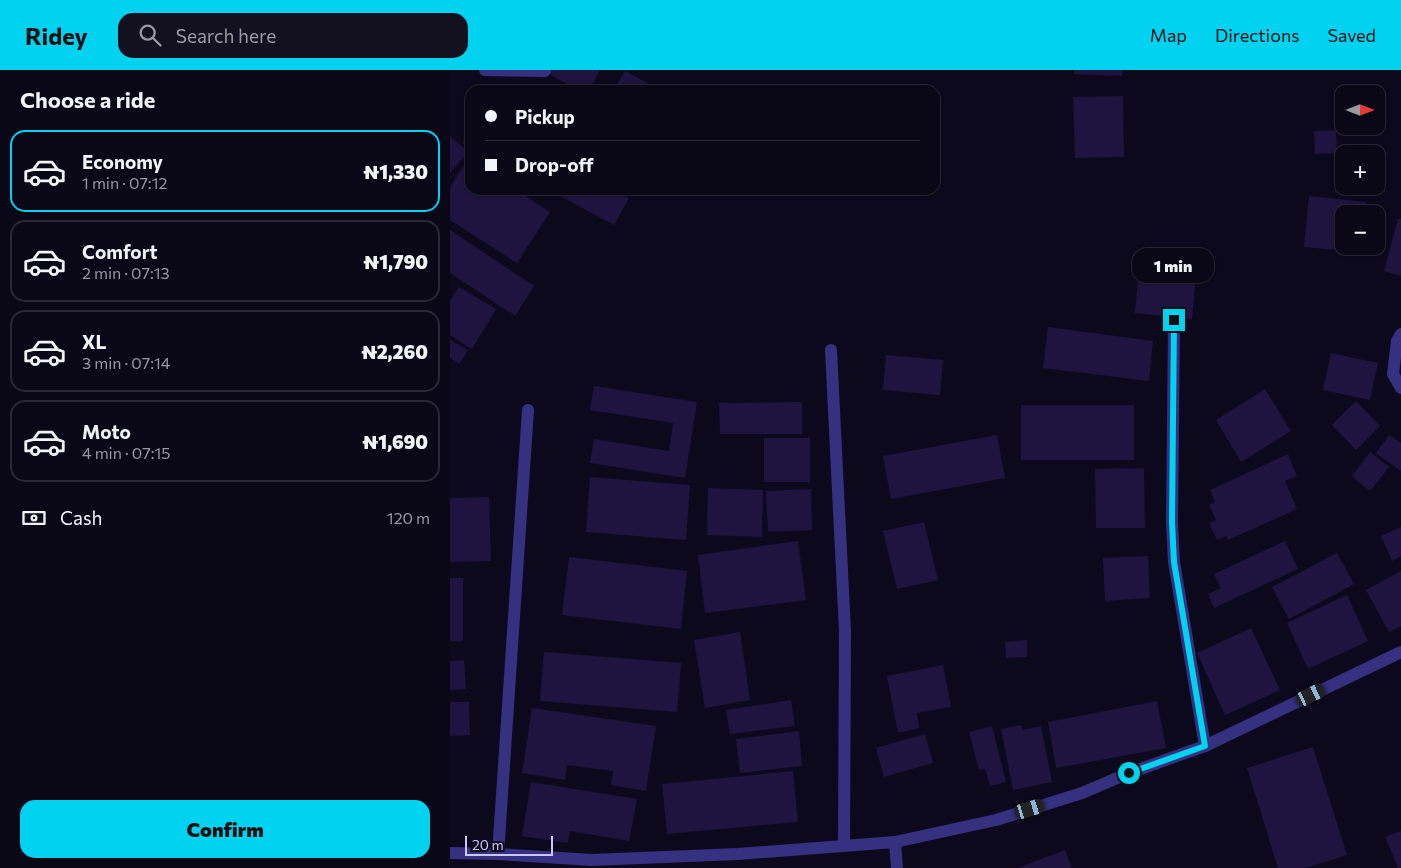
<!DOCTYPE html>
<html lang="en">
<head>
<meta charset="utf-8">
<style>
  body { margin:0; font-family:Commissioner,sans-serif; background:#13101f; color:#f1f3f6; height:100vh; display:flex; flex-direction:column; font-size:19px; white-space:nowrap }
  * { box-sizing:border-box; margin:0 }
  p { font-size:16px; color:#9999a1 }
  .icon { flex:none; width:28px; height:28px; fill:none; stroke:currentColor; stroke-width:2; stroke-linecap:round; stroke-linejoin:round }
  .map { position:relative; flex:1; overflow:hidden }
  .drawer { display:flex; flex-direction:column; background:#0a0716; width:450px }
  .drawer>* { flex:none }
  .banner { position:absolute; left:15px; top:15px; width:475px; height:110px; border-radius:15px; box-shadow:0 1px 4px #0004,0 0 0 1px #2a2835; display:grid; align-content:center; height:110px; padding:0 20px; background:#0a0716 }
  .needle { width:32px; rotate:90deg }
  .fabs { position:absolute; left:885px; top:15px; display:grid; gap:10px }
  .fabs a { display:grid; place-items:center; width:50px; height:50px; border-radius:10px; background:#0a0716; box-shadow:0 1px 4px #0004,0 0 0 1px #2a2835; font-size:25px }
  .scale { position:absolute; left:15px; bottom:12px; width:88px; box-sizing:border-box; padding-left:5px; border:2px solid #cdc5ff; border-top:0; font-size:14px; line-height:18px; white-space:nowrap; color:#cdc5ff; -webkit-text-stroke:4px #0d091d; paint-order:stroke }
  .end { position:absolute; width:22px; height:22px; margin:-11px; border:6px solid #00d2f0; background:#111; box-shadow:0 0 0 2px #111 }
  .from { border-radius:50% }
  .bubble { position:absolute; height:35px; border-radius:15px; background:#0a0716; box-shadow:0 1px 4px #0004,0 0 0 1px #2a2835; font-size:16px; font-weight:800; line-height:35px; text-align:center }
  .car { position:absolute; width:15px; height:30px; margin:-15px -8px; border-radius:6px; box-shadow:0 0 4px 1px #0007; background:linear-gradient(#222 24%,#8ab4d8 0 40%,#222 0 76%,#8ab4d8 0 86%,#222 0) }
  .banner b { display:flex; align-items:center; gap:18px; height:48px; font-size:19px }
  .banner b+b { border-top:1px solid #2a2835 }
  .banner i { width:12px; height:12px; background:#f1f3f6 }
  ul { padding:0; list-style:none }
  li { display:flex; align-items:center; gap:15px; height:82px; margin:0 10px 8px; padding:0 10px; border:2px solid #2a2835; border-radius:15px }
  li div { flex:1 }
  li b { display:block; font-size:19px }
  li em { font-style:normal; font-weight:800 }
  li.selected { border-color:#00d2f0 }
  li>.icon { width:45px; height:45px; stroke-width:1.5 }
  h2 { padding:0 20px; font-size:22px; line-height:60px }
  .pay { display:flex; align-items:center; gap:12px; height:55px; padding:0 20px; font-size:19px }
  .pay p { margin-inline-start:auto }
  .primary-button { display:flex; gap:10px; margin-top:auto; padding:10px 20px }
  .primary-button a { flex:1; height:58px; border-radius:15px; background:#00d2f0; color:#111; font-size:20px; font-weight:800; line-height:58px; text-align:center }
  header { display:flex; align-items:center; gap:30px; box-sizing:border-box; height:70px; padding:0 25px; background:#00d2f0; color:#111 }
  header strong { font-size:24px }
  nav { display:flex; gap:28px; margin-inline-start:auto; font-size:18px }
  .search { width:350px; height:45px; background:#13101f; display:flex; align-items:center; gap:12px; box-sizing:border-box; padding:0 18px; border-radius:15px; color:#9999a1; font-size:19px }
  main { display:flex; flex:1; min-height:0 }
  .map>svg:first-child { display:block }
  .building { fill:#1e143f }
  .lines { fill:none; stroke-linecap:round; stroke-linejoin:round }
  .lane { stroke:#353080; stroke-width:12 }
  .street { stroke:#353080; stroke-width:12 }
  .route { stroke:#00d2f0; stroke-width:6 }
</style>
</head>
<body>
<header>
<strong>Ridey</strong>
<div class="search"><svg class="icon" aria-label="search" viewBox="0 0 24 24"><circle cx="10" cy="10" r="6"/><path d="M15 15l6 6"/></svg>Search here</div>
<nav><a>Map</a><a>Directions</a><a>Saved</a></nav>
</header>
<main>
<section class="drawer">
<h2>Choose a ride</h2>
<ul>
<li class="selected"><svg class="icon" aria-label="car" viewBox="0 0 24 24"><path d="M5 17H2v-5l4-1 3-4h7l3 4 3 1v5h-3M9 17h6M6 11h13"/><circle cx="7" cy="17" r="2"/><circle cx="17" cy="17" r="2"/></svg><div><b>Economy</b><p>1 min · 07:12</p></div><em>₦1,330</em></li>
<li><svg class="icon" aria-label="car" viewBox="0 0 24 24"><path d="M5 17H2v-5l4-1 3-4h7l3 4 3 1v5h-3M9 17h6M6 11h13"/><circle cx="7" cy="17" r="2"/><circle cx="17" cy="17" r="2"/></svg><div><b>Comfort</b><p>2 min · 07:13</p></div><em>₦1,790</em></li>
<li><svg class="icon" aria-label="car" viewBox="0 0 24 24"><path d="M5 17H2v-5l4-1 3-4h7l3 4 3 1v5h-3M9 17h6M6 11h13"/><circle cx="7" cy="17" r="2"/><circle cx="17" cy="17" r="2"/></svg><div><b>XL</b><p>3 min · 07:14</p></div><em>₦2,260</em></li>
<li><svg class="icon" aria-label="car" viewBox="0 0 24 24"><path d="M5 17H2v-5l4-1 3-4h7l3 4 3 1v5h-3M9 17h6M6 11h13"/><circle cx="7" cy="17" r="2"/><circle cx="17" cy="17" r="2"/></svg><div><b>Moto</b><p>4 min · 07:15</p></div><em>₦1,690</em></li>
</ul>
<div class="pay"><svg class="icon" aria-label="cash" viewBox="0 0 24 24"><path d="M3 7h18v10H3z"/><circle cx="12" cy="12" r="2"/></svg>Cash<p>120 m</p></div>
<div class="primary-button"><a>Confirm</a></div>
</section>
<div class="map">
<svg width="951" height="798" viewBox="0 0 951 798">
  <rect width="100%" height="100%" fill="#0d091d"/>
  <g class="building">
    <polygon points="93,0 150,0 139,20 127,20"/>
    <polygon points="624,0 673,0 672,6 624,4"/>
    <polygon points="175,1 204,17 202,20 164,20"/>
    <polygon points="673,26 674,87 625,88 623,27"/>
    <polygon points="20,58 20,77 12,73"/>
    <polygon points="886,60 887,83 865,84 864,61"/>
    <polygon points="0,66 18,82 0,103"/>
    <polygon points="892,76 932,82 929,104 926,104 926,84 894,84 894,98 889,97"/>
    <polygon points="18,89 20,90 20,120 66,120 100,142 67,193 0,150 0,117"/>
    <polygon points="99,120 164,120 179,128 164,155"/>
    <polygon points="859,126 916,132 914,144 894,144 894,176 911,176 910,182 854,177"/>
    <polygon points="948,149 951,149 951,206 934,201"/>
    <polygon points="0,160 84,216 65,246 0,203"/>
    <polygon points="689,197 746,204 742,249 685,243"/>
    <polygon points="9,217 46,239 22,279 0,265 0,231"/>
    <polygon points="598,257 703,271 699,311 593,298"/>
    <polygon points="0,270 18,280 9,294 0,288"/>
    <polygon points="881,283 928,293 920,330 873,320"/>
    <polygon points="436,285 493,290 490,325 433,320"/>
    <polygon points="144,316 247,332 235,408 140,393 144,369 219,381 223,353 140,340"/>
    <polygon points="815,319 841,361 791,392 766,350"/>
    <polygon points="906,331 930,356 906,380 882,355"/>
    <polygon points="352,332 352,364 270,364 269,333"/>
    <rect x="571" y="335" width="113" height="55"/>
    <polygon points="547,365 555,408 441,429 433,386"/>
    <polygon points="939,365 951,373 951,401 926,383"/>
    <rect x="314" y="368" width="46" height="44"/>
    <polygon points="920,382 939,397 920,421 902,406"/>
    <polygon points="838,384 847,406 835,411 847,439 778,470 776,466 767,470 759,453 766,450 759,435 765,432 760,420"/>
    <polygon points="694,398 695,458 646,458 645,399"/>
    <polygon points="140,407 240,415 236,470 136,462"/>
    <polygon points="258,418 313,420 312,467 257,465"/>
    <polygon points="361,419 362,460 318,462 316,421"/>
    <polygon points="39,427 41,491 0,492 0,428"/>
    <polygon points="474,452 488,510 447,519 433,461"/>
    <polygon points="951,457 951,486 942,491 931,466"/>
    <polygon points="348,471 356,530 255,543 248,485"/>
    <polygon points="835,471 848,499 764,538 758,524 771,518 764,504"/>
    <polygon points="887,483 904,514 839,549 822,517"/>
    <polygon points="698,486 700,528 655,531 653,488"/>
    <polygon points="119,487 237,501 231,559 112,545"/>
    <polygon points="951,501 951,556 939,562 916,520"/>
    <rect x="0" y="508" width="13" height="63"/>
    <polygon points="897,525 918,571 858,599 837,553"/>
    <polygon points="801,558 830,620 775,645 747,583"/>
    <polygon points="290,562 300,630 255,638 244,570"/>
    <polygon points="577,570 577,587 556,588 555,572"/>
    <polygon points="94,582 231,593 227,642 90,631"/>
    <polygon points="14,590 16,619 0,620 0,591"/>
    <polygon points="493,595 501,637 467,643 469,658 448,663 437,606"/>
    <polygon points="341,630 345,656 280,664 276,640"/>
    <polygon points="707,631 716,678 606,698 598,652"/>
    <polygon points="0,632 19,632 20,665 0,666"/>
    <polygon points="82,638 206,656 196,721 161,715 163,701 117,695 115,710 72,703"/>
    <polygon points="571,655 573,660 591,656 602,712 563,720 551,659"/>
    <polygon points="542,656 556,712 540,716 535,699 529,700 519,662"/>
    <polygon points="349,661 352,696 290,703 286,669"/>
    <polygon points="475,664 483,693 434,707 426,678"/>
    <polygon points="863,677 897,785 855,798 828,798 797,698"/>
    <polygon points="343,701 348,752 217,764 212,714"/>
    <polygon points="81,712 187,729 179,771 120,761 118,773 72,766"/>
    <polygon points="951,761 951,798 948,798 935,767"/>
    <polygon points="615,780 622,798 568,798"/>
  </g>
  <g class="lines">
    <polyline class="lane" points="35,0 95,1"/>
    <g class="street">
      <polyline points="724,251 722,453 724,492 755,676"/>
      <polyline points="951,264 947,271 943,304 951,318"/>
      <polyline points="381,280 395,561 394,776"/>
      <polyline points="445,772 447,798"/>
      <polyline points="0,783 48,784 142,790 288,784 445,772 546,750 632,723 679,703 755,676 951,582"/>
      <polyline points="48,784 78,340"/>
    </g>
  </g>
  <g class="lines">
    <polyline class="route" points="679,703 755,676 724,492 722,452 724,250"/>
  </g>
</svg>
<div class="fabs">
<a><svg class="needle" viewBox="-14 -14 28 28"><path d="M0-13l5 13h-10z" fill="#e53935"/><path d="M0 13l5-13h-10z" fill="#9999a1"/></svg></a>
<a>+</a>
<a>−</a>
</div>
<div class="scale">20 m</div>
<i class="end from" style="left:679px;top:703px"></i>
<i class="end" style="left:724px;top:250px"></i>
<div class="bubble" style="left:682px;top:178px;width:82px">1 min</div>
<i class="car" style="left:861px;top:625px;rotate:64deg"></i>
<i class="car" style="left:580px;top:739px;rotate:73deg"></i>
<div class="banner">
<b><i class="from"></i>Pickup</b>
<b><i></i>Drop-off</b>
</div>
</div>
</main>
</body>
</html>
